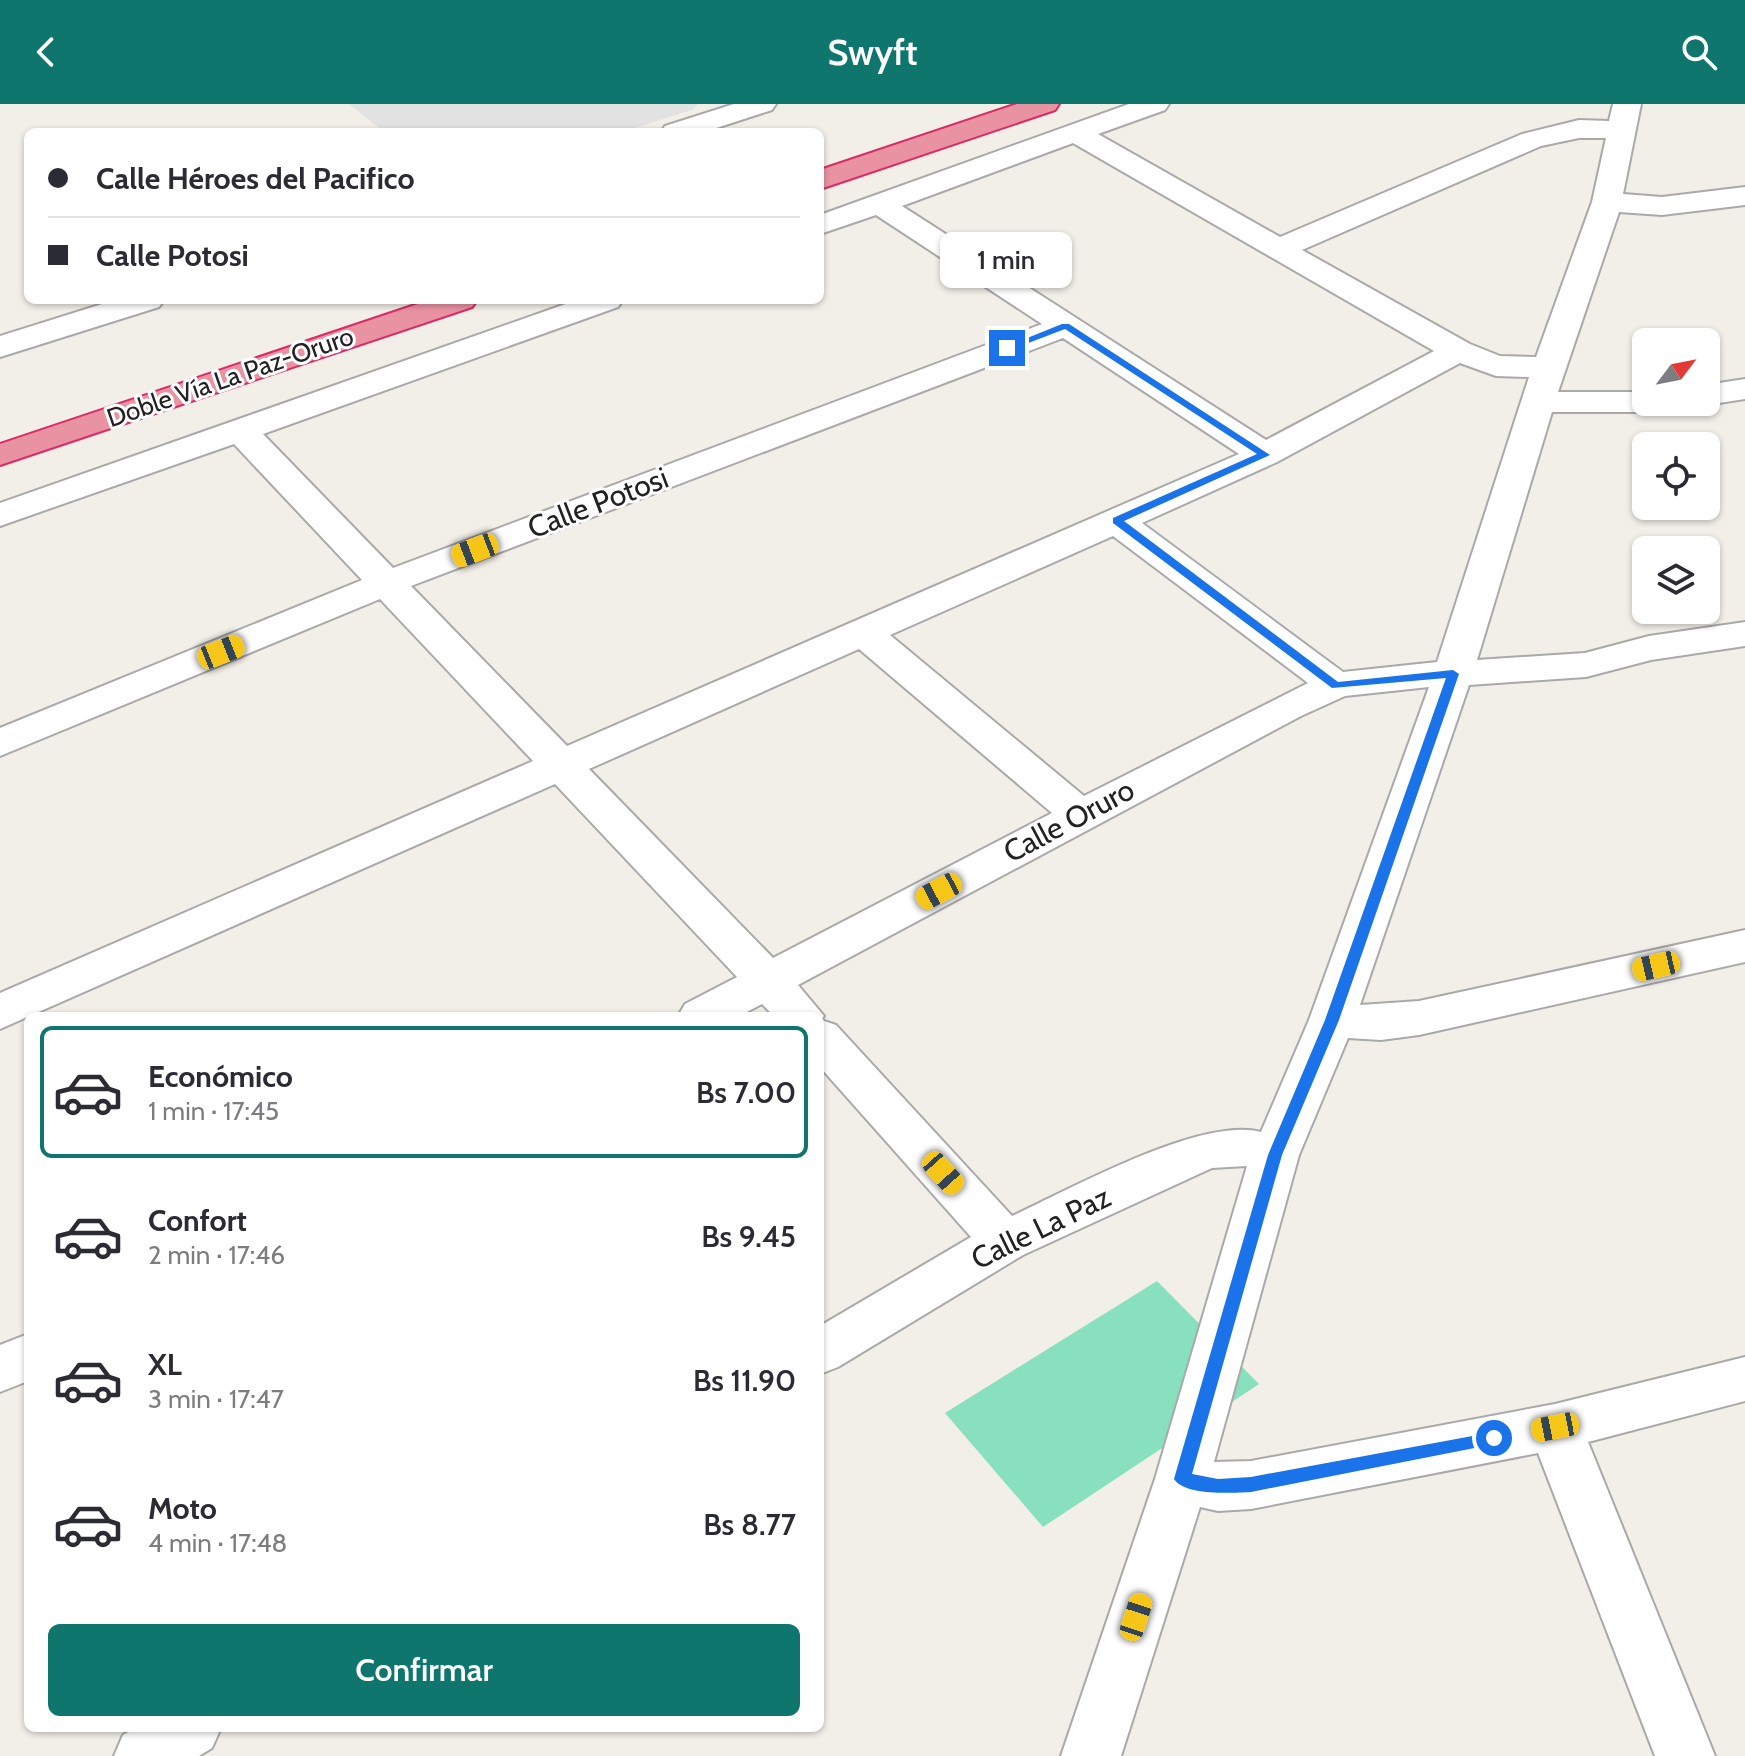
<!DOCTYPE html>
<html lang="es">
<head>
<meta charset="utf-8">
<style>
  body { margin:0; font-family:Cabin,sans-serif; background:#f7f7f7; color:#2b2b33; height:100vh; display:flex; flex-direction:column; font-size:30px; white-space:nowrap }
  * { box-sizing:border-box; margin:0 }
  p { font-size:26px; color:#7c7c81 }
  .icon { flex:none; width:44px; height:44px; fill:none; stroke:currentColor; stroke-width:2; stroke-linecap:round; stroke-linejoin:round }
  .map { position:relative; flex:1; overflow:hidden }
  .sheet { position:absolute; left:24px; top:908px; width:800px; height:720px; display:flex; flex-direction:column; background:#fff; border-radius:12px; box-shadow:0 2px 6px #0004 }
  .sheet>* { flex:none }
  .guide { position:absolute; left:24px; top:24px; width:800px; height:176px; border-radius:12px; box-shadow:0 2px 6px #0004; display:grid; align-content:center; height:176px; padding:0 24px; background:#fff }
  .needle { width:52px; rotate:58deg }
  .controls { position:absolute; left:1632px; top:224px; display:grid; gap:16px }
  .controls a { display:grid; place-items:center; width:88px; height:88px; border-radius:12px; background:#fff; box-shadow:0 2px 6px #0004; font-size:40px }
  .end { position:absolute; width:36px; height:36px; margin:-18px; border:10px solid #1a73e8; background:#fff; box-shadow:0 0 0 4px #fff }
  .from { border-radius:50% }
  .bubble { position:absolute; height:56px; border-radius:12px; background:#fff; box-shadow:0 2px 6px #0004; font-size:26px; font-weight:600; line-height:56px; text-align:center }
  .car { position:absolute; width:24px; height:48px; margin:-24px -12px; border-radius:10px; box-shadow:0 0 6px 2px #0007; background:linear-gradient(#f5c518 24%,#345 0 40%,#f5c518 0 76%,#345 0 86%,#f5c518 0) }
  .guide b { display:flex; align-items:center; gap:28px; height:76px; font-size:30px }
  .guide b+b { border-top:2px solid #e1e1e2 }
  .guide i { width:20px; height:20px; background:#2b2b33 }
  ul { padding:14px 0 0; list-style:none }
  li { display:flex; align-items:center; gap:24px; height:132px; margin:0 16px 12px; padding:0 8px; border:4px solid transparent; border-radius:12px }
  li div { flex:1 }
  li b { display:block; font-size:30px }
  li em { font-style:normal; font-weight:600 }
  li.selected { border-color:#0f766e }
  li>.icon { width:72px; height:72px; stroke-width:1.5 }
  .action { display:flex; gap:16px; margin-top:auto; padding:16px 24px }
  .action a { flex:1; height:92px; border-radius:12px; background:#0f766e; color:#fff; font-size:32px; font-weight:600; line-height:92px; text-align:center }
  header { display:flex; justify-content:space-between; align-items:center; height:104px; padding:0 24px; background:#0f766e; color:#fff; font-size:36px; font-weight:600 }
  .map>svg:first-child { display:block }
  .pitch { fill:#88e0be }
  .parking { fill:#e2e2e2 }
  .lines { fill:none; stroke-linecap:round; stroke-linejoin:round }
  .minor-casing { stroke:#a9a9a9; stroke-width:4 }
  .highway-casing { stroke:#dc2a67; stroke-width:4 }
  .minor { fill:#fff; fill-rule:evenodd }
  .highway { fill:#e892a2; fill-rule:evenodd }
  .route { fill:#1a73e8 }
  .labels { text-anchor:middle; stroke-width:6; stroke-linejoin:round; paint-order:stroke }
  .far-street-label { font-size:26px; fill:#222; stroke:#fff }
  .street-label { font-size:30px; fill:#222; stroke:#fff }
</style>
</head>
<body>
<header><svg class="icon" aria-label="back" viewBox="0 0 24 24"><path d="M15 5l-7 7 7 7"/></svg>Swyft<svg class="icon" aria-label="search" viewBox="0 0 24 24"><circle cx="10" cy="10" r="6"/><path d="M15 15l6 6"/></svg></header>
<div class="map">
<svg width="1745" height="1652" viewBox="0 0 1745 1652">
  <rect width="100%" height="100%" fill="#f2efe9"/>
  <polygon class="pitch" points="1157,1177 1259,1280 1043,1423 945,1309"/>
  <polygon class="parking" points="349,0 697,0 694,5 623,28 384,28"/>
  <g class="lines">
    <g class="minor-casing">
      <g id="minor">
        <polygon points="734,0 776,0 772,6 704,28 661,28 665,22"/>
        <path d="M1129,0h40l-4,6 -67,24 182,103 242,-103 57,-14 30,1 4,-17h28l-18,90 39,3 83,-10v18l-83,10 -43,-3 -61,180h88v10h17l-5,7 -12,3h-94l-75,248 108,-7 64,-17 96,-14v24l-94,14 -65,17 -117,8 -109,320 59,-4 326,-71v32l-326,73 -38,5 -33,-2 -49,117 -85,307 37,-1 304,-57 190,-47v44l-157,41 127,314h-60l-117,-303 -287,56 -33,2 -18,-4 -79,249h-60l94,-277 92,-313 -35,2 -189,87 -185,112 -18,7v-48l151,-89 -151,-170v-51h-46l-12,-12 -23,12h-61l7,-12 52,-27 -182,-193 -555,245v-36l533,-232 -153,-162 -380,157v-28l362,-148 -128,-136 -234,82v-23l577,-203h46l-5,7 -355,127 130,134 649,-244 -166,-109 -56,19v-19zM1579,34h27l-14,64 -56,155 -36,-1 -30,-12 -168,-94 239,-104zM1073,39l361,208 -168,89 -364,-234zM1063,234l176,116 -672,292 -156,-160zM1460,259l36,13 33,1 -92,285 -94,10 -201,-149 135,-61zM1113,432l195,147 -224,113 -194,-161zM859,545l193,164 -279,145 -184,-189zM1429,583l-120,333 -48,112c-60,-16 -190,57 -249,84l-176,-191 -15,-5 3,-4 -26,-31 503,-269 44,-20z"/>
        <polygon points="115,196 164,196 159,203 0,253 0,232"/>
        <polygon points="1745,275 1745,295 1706,301 1694,298 1706,298 1706,281"/>
        <polygon points="28,1230 28,1277 0,1288 0,1241"/>
        <polygon points="136,1624 221,1624 212,1644 199,1652 114,1652 123,1631"/>
      </g>
    </g>
    <g class="highway-casing">
      <g id="highway">
        <polygon points="1017,0 1059,0 1055,6 820,85 820,66"/>
        <polygon points="430,196 477,196 472,203 0,361 0,340"/>
      </g>
    </g>
    <use href="#minor" class="minor"/>
    <use href="#highway" class="highway"/>
  </g>
  <path class="route" d="M1062,220h7l201,131 -146,66 214,161 115,-12 6,4 -120,346 -57,135 -90,319 26,5 33,-2 243,-45 8,6 -2,5 -249,49c-19,1 -66,4 -77,-13l94,-324 57,-135 121,-342 -114,10 -219,-165v-5l144,-64 -192,-125 -55,21 -8,-2z"/>
  <g class="labels">
    <g class="far-street-label">
      <text transform="translate(230 273) rotate(-19)" y="9">Doble Vía La Paz-Oruro</text>
    </g>
    <g class="street-label">
      <text transform="translate(598 399) rotate(-21)" y="10">Calle Potosi</text>
      <text transform="translate(1069 717) rotate(-28)" y="10">Calle Oruro</text>
      <text transform="translate(1041 1124) rotate(-26)" y="10">Calle La Paz</text>
    </g>
  </g>
</svg>
<div class="controls">
<a><svg class="needle" viewBox="-14 -14 28 28"><path d="M0-13l5 13h-10z" fill="#e53935"/><path d="M0 13l5-13h-10z" fill="#7c7c81"/></svg></a>
<a><svg class="icon" aria-label="locate" viewBox="0 0 24 24"><circle cx="12" cy="12" r="6"/><path d="M12 2v4M12 18v4M2 12h4M18 12h4"/></svg></a>
<a><svg class="icon" aria-label="layers" viewBox="0 0 24 24"><path d="M12 4l9 5-9 5-9-5zM3 14l9 5 9-5"/></svg></a>
</div>
<i class="end from" style="left:1494px;top:1334px"></i>
<i class="end" style="left:1007px;top:244px"></i>
<div class="bubble" style="left:940px;top:128px;width:132px">1 min</div>
<i class="car" style="left:475px;top:446px;rotate:249deg"></i>
<i class="car" style="left:221px;top:548px;rotate:68deg"></i>
<i class="car" style="left:939px;top:787px;rotate:242deg"></i>
<i class="car" style="left:1656px;top:862px;rotate:257deg"></i>
<i class="car" style="left:943px;top:1069px;rotate:138deg"></i>
<i class="car" style="left:1555px;top:1323px;rotate:259deg"></i>
<i class="car" style="left:1136px;top:1513px;rotate:18deg"></i>
<div class="guide">
<b><i class="from"></i>Calle Héroes del Pacifico</b>
<b><i></i>Calle Potosi</b>
</div>
<section class="sheet">
<ul>
<li class="selected"><svg class="icon" aria-label="car" viewBox="0 0 24 24"><path d="M5 17H2v-5l4-1 3-4h7l3 4 3 1v5h-3M9 17h6M6 11h13"/><circle cx="7" cy="17" r="2"/><circle cx="17" cy="17" r="2"/></svg><div><b>Económico</b><p>1 min · 17:45</p></div><em>Bs 7.00</em></li>
<li><svg class="icon" aria-label="car" viewBox="0 0 24 24"><path d="M5 17H2v-5l4-1 3-4h7l3 4 3 1v5h-3M9 17h6M6 11h13"/><circle cx="7" cy="17" r="2"/><circle cx="17" cy="17" r="2"/></svg><div><b>Confort</b><p>2 min · 17:46</p></div><em>Bs 9.45</em></li>
<li><svg class="icon" aria-label="car" viewBox="0 0 24 24"><path d="M5 17H2v-5l4-1 3-4h7l3 4 3 1v5h-3M9 17h6M6 11h13"/><circle cx="7" cy="17" r="2"/><circle cx="17" cy="17" r="2"/></svg><div><b>XL</b><p>3 min · 17:47</p></div><em>Bs 11.90</em></li>
<li><svg class="icon" aria-label="car" viewBox="0 0 24 24"><path d="M5 17H2v-5l4-1 3-4h7l3 4 3 1v5h-3M9 17h6M6 11h13"/><circle cx="7" cy="17" r="2"/><circle cx="17" cy="17" r="2"/></svg><div><b>Moto</b><p>4 min · 17:48</p></div><em>Bs 8.77</em></li>
</ul>
<div class="action"><a>Confirmar</a></div>
</section>
</div>
</body>
</html>
